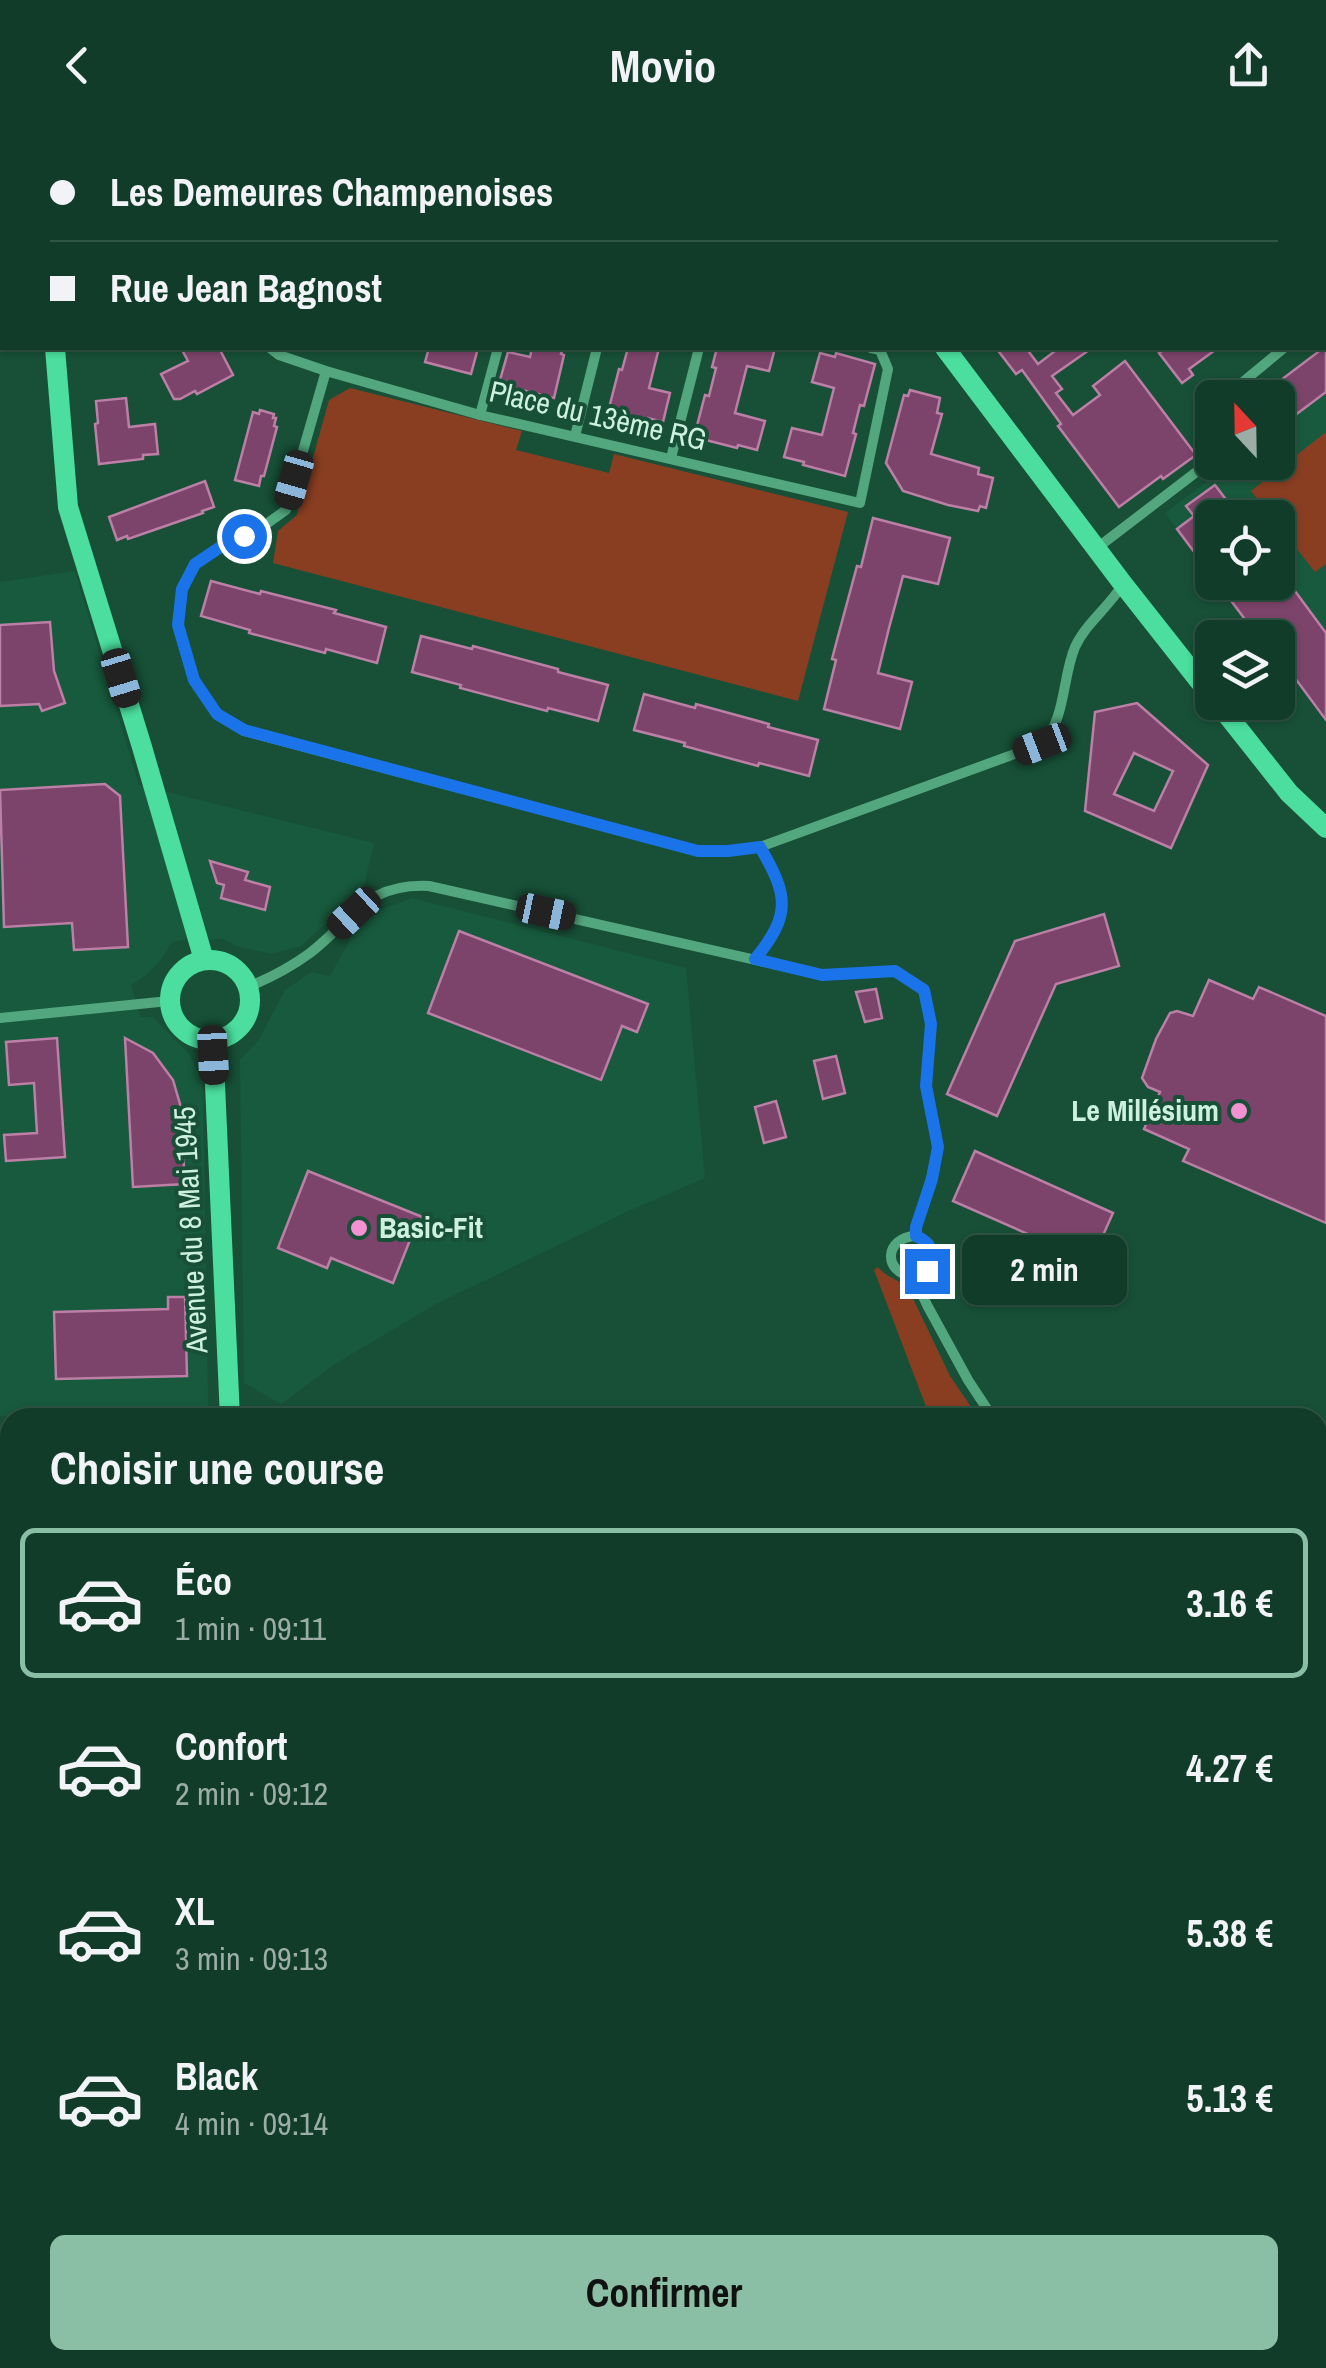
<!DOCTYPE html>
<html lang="fr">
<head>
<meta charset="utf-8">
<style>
  body { margin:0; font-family:"Archivo Narrow",sans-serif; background:#1a4331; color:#f1f3f6; height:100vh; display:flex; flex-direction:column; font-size:38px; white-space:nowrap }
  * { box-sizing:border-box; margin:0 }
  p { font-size:32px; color:#9cada8 }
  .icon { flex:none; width:55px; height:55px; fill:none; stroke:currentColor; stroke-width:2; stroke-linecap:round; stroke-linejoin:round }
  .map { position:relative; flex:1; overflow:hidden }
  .drawer { position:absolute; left:0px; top:1278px; width:1328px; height:962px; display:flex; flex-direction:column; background:#113c29; border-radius:30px 30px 0 0; box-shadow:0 2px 8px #0004,0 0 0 2px #305646 }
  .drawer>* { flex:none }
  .guide { position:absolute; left:0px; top:0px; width:1328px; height:220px; box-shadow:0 2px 8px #0004,0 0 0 2px #305646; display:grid; align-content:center; height:220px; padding:0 50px; background:#113c29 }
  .needle { width:65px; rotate:338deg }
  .tools { position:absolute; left:1195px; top:250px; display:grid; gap:20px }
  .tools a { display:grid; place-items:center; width:100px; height:100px; border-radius:15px; background:#113c29; box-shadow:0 2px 8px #0004,0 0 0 2px #305646; font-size:50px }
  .end { position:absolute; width:45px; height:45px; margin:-22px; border:12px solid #1a73e8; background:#fff; box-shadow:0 0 0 5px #fff }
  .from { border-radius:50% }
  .bubble { position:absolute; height:70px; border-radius:15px; background:#113c29; box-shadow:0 2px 8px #0004,0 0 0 2px #305646; font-size:32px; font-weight:700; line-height:70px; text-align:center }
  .car { position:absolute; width:30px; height:60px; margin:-30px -15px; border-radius:12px; box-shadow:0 0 8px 2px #0007; background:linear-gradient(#222 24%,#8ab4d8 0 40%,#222 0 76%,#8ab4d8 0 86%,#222 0) }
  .guide b { display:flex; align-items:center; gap:35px; height:95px; font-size:38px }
  .guide b+b { border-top:2px solid #305646 }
  .guide i { width:25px; height:25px; background:#f1f3f6 }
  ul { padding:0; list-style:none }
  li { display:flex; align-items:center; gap:30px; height:150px; margin:0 20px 15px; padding:0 30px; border:5px solid transparent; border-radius:15px }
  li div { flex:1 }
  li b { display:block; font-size:38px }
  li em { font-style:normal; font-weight:700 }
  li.active { border-color:#8abfa5 }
  li>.icon { width:90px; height:90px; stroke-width:1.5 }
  h2 { padding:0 50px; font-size:45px; line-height:120px }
  .primary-button { display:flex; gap:20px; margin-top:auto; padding:20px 50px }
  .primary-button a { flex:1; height:115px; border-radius:15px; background:#8abfa5; color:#111; font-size:40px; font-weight:700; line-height:115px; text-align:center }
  header { display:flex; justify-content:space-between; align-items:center; height:130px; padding:0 50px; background:#113c29; font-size:45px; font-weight:700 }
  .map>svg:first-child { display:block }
  .built { fill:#185a3d }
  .green { fill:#893e22 }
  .building { fill:#7c446a; stroke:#bc7fa6; stroke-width:2.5; fill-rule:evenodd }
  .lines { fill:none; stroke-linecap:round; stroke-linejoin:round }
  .street { stroke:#53a77e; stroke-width:10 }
  .secondary { stroke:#4bde9e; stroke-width:20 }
  .route { stroke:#1a73e8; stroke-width:12 }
  .poi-dot { fill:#f491d3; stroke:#175037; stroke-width:4 }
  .labels { text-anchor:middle; stroke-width:8; stroke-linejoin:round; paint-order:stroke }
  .street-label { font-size:30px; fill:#cef1dd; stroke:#175037 }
  .poi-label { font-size:30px; font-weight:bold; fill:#cef1dd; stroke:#175037; text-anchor:end }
</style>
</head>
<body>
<header><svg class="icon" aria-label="back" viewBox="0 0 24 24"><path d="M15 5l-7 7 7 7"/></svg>Movio<svg class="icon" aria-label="share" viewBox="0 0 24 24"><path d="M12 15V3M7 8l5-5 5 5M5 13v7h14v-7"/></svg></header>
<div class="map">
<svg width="1326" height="2238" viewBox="0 0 1326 2238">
  <rect width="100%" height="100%" fill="#175037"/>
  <g class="built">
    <polygon points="1326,262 1326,590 1278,525 1278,508 1259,507 1217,453 1278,452 1278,388 1212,388 1212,446 1165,383 1232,333 1278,332 1278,298"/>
    <polygon points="75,441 139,655 374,713 363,760 301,816 271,824 236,816 224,809 182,810 172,812 160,831 146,845 131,855 141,887 153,887 189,924 203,952 208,1276 0,1286 0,452"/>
    <polygon points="412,768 686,838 705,1048 629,1081 436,1174 335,1234 281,1274 244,1253 240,930 259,910 285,860 311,842 330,846 356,799 375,782"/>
    <polygon points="0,1303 10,1303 10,1934 0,1933"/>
  </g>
  <g class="green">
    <polygon points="631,0 875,0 875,2 632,2"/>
    <polygon points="350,258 522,301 516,320 609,343 614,324 848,382 798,571 273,433 278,401 297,385 329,270"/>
    <polygon points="1326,302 1326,434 1315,442 1278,395 1278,388 1272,387 1251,361"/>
    <path d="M878,1137c9,11 20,12 30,21l42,88 28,41h-48l-56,-147z"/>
    <polygon points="1318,2149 1323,2156 1319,2238 1291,2238 1288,2230 1318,2230"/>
  </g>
  <g class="building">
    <polygon points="1326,216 1326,262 1278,298 1278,268 1257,268"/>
    <polygon points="181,218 219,218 233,245 197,264 195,261 180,269 174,269 161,244 188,231"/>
    <polygon points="429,218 478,218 471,244 425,232"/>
    <polygon points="532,218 563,218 561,224 564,225 554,268 514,258 515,254 500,250 508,222 530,227"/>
    <polygon points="628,218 659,218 649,258 670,263 663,292 648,288 647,292 608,282 619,239 622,240"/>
    <polygon points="717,218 775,218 769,241 747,236 735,283 765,291 757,320 738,315 737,318 694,307 705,265 709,266 716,238 712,237"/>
    <polygon points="996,218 1026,218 1038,234 1059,218 1092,218 1052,246 1062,259 1056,263 1073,285 1100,265 1093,256 1125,231 1196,325 1163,349 1161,346 1119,377 1058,296 1061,294 1022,240 1016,244"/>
    <polygon points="1167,218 1218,218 1189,239 1193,245 1182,253 1159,223"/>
    <polygon points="820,223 835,227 836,223 875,234 864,276 860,275 853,303 856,304 845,346 803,335 804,332 784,327 792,298 822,305 834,258 812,252"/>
    <polygon points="910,260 940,268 937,283 942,284 931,324 979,338 978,344 993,348 986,378 980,376 978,381 948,375 903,361 886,333 904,265 908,266"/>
    <polygon points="126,268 129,297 155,294 158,324 143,325 143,329 99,334 95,294 98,293 96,271"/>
    <polygon points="260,280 274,284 273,288 276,288 274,296 277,297 264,346 261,346 259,356 235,350 253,282 259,284"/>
    <polygon points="205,351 214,377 202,381 203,383 151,401 128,409 127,406 117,410 109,387"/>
    <polygon points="1215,355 1240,388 1212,388 1212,446 1177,399 1194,386 1186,376"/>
    <polygon points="873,388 950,408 938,454 903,446 889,498 878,543 912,552 900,599 824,579 836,530 832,529 837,510 857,436 861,437"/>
    <polygon points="1278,438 1326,503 1326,590 1278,525 1278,508 1259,508 1217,452 1278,452"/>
    <polygon points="211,451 260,464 261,461 336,480 334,483 386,497 377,533 326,519 325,523 249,503 250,500 201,486"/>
    <polygon points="50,492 54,541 65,573 42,581 39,574 0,576 0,495"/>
    <polygon points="421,506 472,519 473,516 558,539 558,542 608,555 598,591 548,578 547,581 460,558 461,555 412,542"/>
    <polygon points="644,564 695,578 696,574 769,594 768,597 818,610 809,646 759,633 758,636 684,616 685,613 634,600"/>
    <path d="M1137,573l71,62 -37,83 -86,-37 10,-99zM1134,623l39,18 -19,40 -40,-17z"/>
    <polygon points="105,654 120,666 128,817 74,820 72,793 4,797 0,660"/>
    <polygon points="210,731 248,742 245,750 270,757 265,780 221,768 224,755 217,753"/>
    <polygon points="1104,784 1119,836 1056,854 997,986 947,964 1015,811"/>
    <polygon points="459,801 648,874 637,902 622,896 601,950 428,883"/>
    <polygon points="1209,850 1253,869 1259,857 1326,886 1326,1093 1183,1031 1189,1019 1144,999 1160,962 1148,957 1142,948 1156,909 1170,883 1177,881 1193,886"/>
    <polygon points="876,859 882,888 865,892 856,862"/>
    <polygon points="57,908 65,1027 6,1031 4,1005 37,1003 34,953 9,955 6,912"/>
    <polygon points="125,908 153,923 173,950 180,974 185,1054 133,1057"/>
    <polygon points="836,926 845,963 823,969 814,931"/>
    <polygon points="776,971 786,1007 764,1013 755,977"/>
    <polygon points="975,1021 1113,1083 1091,1132 953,1071"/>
    <polygon points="308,1041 435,1092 427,1111 412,1105 393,1153 331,1128 327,1138 278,1118"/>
    <polygon points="168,1167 185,1167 187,1246 56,1249 54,1182 168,1179"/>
  </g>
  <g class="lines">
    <g class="street">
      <polyline points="77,0 82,2"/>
      <polyline points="112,2 143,2"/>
      <polyline points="1042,2 1043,0"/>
      <polyline points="1325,187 1326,186"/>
      <polyline points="270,218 279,225 326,241 480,285 860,373 888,239 880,220 871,218"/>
      <path d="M326,241l-40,139 -21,15 -43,21 -27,18 -13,25 -4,36 16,55 23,34 27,17 454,120h30l32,-4 282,-103c24,-25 20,-66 33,-97 11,-24 34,-40 48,-63"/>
      <polyline points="1236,268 1244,251 1284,218"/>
      <polyline points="480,285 498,218"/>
      <polyline points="575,306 597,218"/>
      <polyline points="671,328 699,218"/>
      <polyline points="1097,418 1212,330"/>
      <path d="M755,829c37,-45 33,-64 5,-112"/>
      <path d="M248,857c22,-9 43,-20 62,-34 44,-34 55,-70 119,-67l393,89 73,-4 29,18 7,35 -5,62 12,61 -7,32 -15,48v9c-32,1 -34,37 -2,41"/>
      <polyline points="0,888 169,871"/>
      <polyline points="916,1106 929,1114 933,1127 927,1141 914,1147 927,1175 968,1250 993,1288"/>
      <polyline points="0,1444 10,1471"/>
      <polyline points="1318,1540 1326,1544"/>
    </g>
    <g class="secondary">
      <polyline points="393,0 401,2"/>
      <polyline points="53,2 53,0"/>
      <polyline points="600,2 600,0"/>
      <polyline points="55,218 68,377 142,617 204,830"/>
      <polyline points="945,218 1123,454 1212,567"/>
      <polyline points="1217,572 1289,663 1326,698"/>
      <circle cx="210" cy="870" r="40"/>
      <polyline points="213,910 230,1288"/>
      <polyline points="0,1968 10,1969"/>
      <polyline points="542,2230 546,2238"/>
    </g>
  </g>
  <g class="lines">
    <path class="route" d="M244,406l-22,10 -27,18 -13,25 -4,36 16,55 23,34 27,16 454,121h30l32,-4c28,48 32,67 -5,112l67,16 73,-4 29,19 7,34 -5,62 12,61 -6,32 -16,48v9c17,7 20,20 11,35"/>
  </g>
  <g class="poi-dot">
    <circle cx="1239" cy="981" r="10"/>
    <circle cx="359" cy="1098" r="10"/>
  </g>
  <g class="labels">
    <g class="street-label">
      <text transform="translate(598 286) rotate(13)" y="10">Place du 13ème RG</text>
      <text transform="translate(191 1100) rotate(-93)" y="10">Avenue du 8 Mai 1945</text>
    </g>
    <g class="poi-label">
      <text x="1219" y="991">Le Millésium</text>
      <text x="379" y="1108" text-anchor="start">Basic-Fit</text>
    </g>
  </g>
</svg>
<div class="tools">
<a><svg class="needle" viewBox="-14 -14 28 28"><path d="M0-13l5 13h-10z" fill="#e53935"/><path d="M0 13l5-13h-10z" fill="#9cada8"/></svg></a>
<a><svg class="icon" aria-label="locate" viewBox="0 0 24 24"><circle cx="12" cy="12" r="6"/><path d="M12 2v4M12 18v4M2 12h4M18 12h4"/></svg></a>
<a><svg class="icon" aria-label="layers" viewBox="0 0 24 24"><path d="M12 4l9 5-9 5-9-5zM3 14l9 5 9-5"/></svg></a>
</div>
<i class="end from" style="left:244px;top:406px"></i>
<i class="end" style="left:927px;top:1141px"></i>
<div class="bubble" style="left:962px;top:1105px;width:165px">2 min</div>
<i class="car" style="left:294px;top:350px;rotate:196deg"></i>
<i class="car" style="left:121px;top:548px;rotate:163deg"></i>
<i class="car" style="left:1042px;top:614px;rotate:249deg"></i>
<i class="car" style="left:546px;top:782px;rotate:102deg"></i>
<i class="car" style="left:354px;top:783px;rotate:227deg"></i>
<i class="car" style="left:213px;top:925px;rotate:177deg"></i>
<div class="guide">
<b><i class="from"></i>Les Demeures Champenoises</b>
<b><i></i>Rue Jean Bagnost</b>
</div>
<section class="drawer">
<h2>Choisir une course</h2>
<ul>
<li class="active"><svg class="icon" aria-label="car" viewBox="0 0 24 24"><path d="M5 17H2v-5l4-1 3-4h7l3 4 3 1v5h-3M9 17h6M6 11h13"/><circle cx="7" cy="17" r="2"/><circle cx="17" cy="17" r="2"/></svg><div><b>Éco</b><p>1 min · 09:11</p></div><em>3.16 €</em></li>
<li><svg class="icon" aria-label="car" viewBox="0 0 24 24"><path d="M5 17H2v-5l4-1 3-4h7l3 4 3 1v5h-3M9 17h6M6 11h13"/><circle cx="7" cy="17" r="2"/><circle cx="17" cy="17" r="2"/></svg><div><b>Confort</b><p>2 min · 09:12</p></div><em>4.27 €</em></li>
<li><svg class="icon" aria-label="car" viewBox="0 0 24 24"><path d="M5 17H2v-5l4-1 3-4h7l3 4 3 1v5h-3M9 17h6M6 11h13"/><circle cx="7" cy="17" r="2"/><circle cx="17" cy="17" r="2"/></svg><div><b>XL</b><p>3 min · 09:13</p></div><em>5.38 €</em></li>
<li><svg class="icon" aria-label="car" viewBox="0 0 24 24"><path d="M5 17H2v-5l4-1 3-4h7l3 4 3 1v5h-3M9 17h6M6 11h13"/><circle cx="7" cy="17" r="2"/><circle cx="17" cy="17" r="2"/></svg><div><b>Black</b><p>4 min · 09:14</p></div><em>5.13 €</em></li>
</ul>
<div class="primary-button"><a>Confirmer</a></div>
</section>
</div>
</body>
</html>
